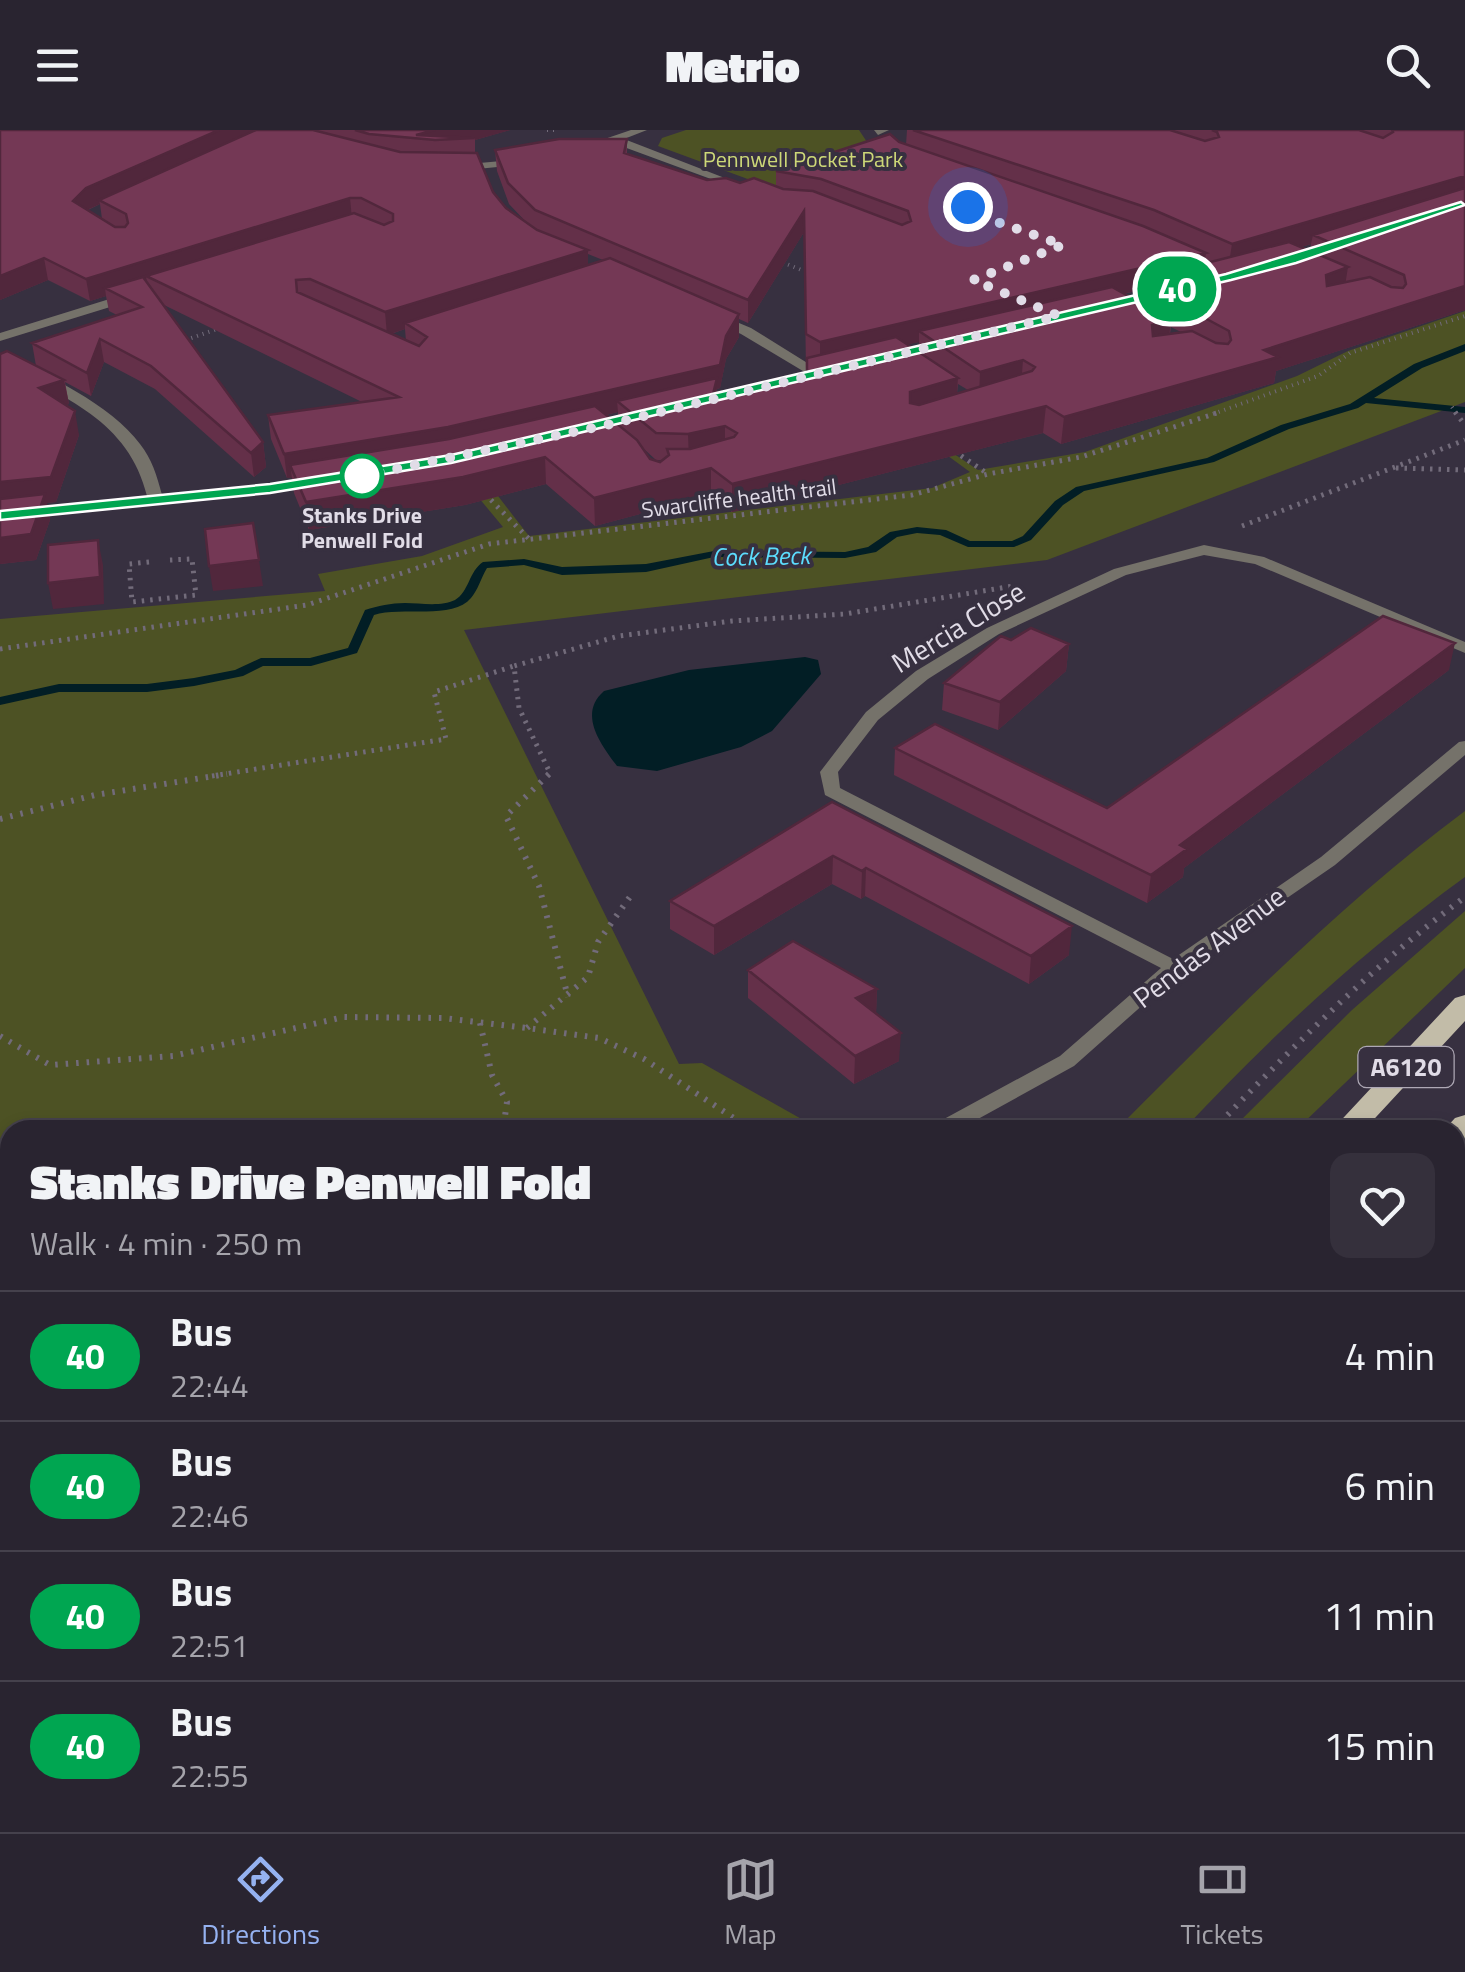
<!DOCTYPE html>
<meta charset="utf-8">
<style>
:root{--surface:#292430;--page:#35303c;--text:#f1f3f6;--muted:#a5a4ab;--line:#45414c;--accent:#95b2f1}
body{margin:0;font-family:"Titillium Web",sans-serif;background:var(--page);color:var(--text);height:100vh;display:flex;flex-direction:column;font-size:38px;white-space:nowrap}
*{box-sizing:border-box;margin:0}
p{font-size:32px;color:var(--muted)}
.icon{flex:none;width:55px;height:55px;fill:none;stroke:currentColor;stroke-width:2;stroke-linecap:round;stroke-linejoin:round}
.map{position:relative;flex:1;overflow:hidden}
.drawer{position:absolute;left:0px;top:990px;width:1465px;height:712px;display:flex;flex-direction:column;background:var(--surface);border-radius:30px 30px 0 0;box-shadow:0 5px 15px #0003,0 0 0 2px var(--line)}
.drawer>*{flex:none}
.badge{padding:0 20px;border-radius:32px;font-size:35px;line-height:65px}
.you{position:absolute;width:50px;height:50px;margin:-25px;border:8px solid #fff;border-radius:50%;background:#1a73e8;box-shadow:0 0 0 15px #1a73e833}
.map>.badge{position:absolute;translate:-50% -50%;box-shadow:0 0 0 5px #fff}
.round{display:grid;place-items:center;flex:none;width:105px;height:105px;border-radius:20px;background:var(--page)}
.summary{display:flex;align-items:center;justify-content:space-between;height:170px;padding:0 30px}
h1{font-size:48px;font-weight:800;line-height:75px}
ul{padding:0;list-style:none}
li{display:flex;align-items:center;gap:30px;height:130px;padding:0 30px;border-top:2px solid var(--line)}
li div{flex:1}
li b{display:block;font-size:38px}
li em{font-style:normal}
li .badge{min-width:110px;font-weight:700;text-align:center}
header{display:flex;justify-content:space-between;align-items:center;height:130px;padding:0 30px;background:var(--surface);font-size:45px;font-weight:800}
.dock{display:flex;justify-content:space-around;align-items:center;height:140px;border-top:2px solid var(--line);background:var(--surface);font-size:28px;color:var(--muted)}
.dock a{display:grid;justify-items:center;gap:5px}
.dock .active{color:var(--accent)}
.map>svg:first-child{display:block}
.green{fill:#4d5224}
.water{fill:#021e25}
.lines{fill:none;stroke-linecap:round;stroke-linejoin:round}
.stream{fill:#021e25;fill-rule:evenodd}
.path-far3{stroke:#726b7a;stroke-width:4;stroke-dasharray:1 5;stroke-linecap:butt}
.path-far2{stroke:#726b7a;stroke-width:5;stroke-dasharray:2.5 6;stroke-linecap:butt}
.path-far1{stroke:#726b7a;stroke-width:6;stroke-dasharray:2.5 8;stroke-linecap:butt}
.path{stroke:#726b7a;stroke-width:8;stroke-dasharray:4 10;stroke-linecap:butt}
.service{fill:#75726a;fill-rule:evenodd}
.minor{fill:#75726a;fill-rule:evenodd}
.trunk{fill:#c2bca8;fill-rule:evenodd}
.wall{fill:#643049;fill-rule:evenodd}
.shaded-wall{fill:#51273c}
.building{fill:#743855;stroke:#51273c;stroke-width:2.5}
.line{fill:#00a651;stroke:#fff;stroke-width:2.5}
.walk{stroke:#e1dce7;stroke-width:10;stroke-dasharray:0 18}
.stop-dot{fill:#fff;stroke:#00a651;stroke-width:5}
.labels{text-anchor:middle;stroke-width:8;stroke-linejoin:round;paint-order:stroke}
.far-park-label{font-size:22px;fill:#cdd878;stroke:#373040}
.far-street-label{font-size:22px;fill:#e1dce7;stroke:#373040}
.far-stop-label{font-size:22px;font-weight:bold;fill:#e1dce7;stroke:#373040}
.far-water-label{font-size:25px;font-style:italic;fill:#5cddfd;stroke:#373040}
.shield{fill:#373040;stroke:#aea8b5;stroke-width:2.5}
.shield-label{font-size:25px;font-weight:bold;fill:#e1dce7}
.street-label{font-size:28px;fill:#e1dce7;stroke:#373040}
</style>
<header><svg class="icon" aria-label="menu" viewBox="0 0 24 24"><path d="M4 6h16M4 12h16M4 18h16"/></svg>Metrio<svg class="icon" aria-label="search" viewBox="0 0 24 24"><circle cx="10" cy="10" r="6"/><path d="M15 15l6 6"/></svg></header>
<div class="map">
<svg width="1465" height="1702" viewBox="0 0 1465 1702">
<rect width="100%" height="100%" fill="#373040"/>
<path class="green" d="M686,0h173l12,18 -88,44 -125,-46 4,-8z
M1465,181v91l-418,158 -583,70 215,434 23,-1 119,67h-811v177h-10v-688l325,-28 -7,-17 104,-18 81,-29 -49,-59 20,-3 55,71 403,-48 38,-16 -52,-38 5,-1 55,37 107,-18 212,-76 51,-25z
M1465,681v66c-102,74 -196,161 -282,253h-67c112,-112 222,-224 349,-319z
M1465,781v57l-169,162h-65l121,-120z
M1465,1033v213l-10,9v-211z
M1465,1289v268l-10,5v-262z
M330,1692h114v1l-13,9h-116z
M524,1692h117v1l-10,9h-121z
M912,1692h207v1l-10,9h-206z
M1190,1693v-1l142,1 -7,9h-145z"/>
<path class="water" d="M805,527l13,3 3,14 -49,57 -31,16 -84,24 -40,-5c-17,-23 -39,-52 -13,-75l85,-21z"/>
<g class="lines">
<path class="stream" d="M1465,214v7l-43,17 -48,30 91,9v6l-99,-10 -8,5 -69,21 -75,33 -130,29 -21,14 -32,35 -17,7h-46l-28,-12 -23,-2 -20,4 -21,15 -31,6 -131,-1 -68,15 -84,3 -38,-10 -37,3c-6,10 -9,22 -16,30 -18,22 -70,8 -97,17l-17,38 -46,13h-48l-20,10 -49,10 -47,6h-88l-59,13v-8l59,-13h88l47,-6 41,-8 26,-12h49l38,-10 17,-38c13,-4 26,-7 40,-7 15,0 36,4 50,-3 14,-8 14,-29 28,-38l41,-3 38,8 84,-3 68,-13 131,1 23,-5 22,-15 27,-5 29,3 24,11h42l11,-5 32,-35 21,-14 131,-29 74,-33 69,-21 64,-40z
M1465,1119v15l-10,4v-15z"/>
<path class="path-far3" d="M547,0h7
M777,130l34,14
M180,212l40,-14
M1452,277l5,7
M1213,284l105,-38 32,-23 115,-37"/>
<path class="path-far2" d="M1455,282l10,13
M954,321l34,23
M1396,338l69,2
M485,364l44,45
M1242,396l223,-86
M149,432l-20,2 3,38 64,-7 -4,-36 -22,1
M0,519l307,-44 182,-61 423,-49 76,-21 93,-17 139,-45
M212,646l234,-37 -12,-47 80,-26
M547,646l3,-3 -31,-65 -5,-42 105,-30 113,-15 113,-7 168,-28"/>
<path class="path-far1" d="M549,644l-43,42 33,70 29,111
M0,689l95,-24 132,-21
M480,893l12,52 15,27 -4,28
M527,898l61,-51 10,-35 36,-51
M0,906l50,29 123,-9 171,-39 99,1 84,10 72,10 45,21 108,71
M1213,1000c80,-83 159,-164 252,-233
M0,1105h10"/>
<path class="path" d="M1455,1279l10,-9
M492,1702l14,-10
M1139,1702l9,-10"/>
<path class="service" d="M874,0h15l-11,5z"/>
<path class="minor" d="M631,0h16l-23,9 124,48 -10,2 -125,-46 -23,6 -6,-3z
M523,29l4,1v4l-70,7 -6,-3 6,-3z
M132,162l4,1v6l-136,42v-8z
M715,183l36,15 74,46 -12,3 -72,-43 -31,-14 -1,-3z
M0,226c44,15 112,50 140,88 12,15 17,32 22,51l155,-16 7,4 -7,4 -317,34v-10l147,-15c-18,-75 -83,-100 -147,-131z
M1204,415l60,12 201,85v11l-210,-89 -51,-9 -78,20 -127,59 -71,45 -50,41 -40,52 2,16 333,171 148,-102 138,-115 6,-1v14l-130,110 -154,106 -107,95 -116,64h-28l3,-5 127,-69 101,-88 -336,-173 -5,-23 46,-60 50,-41 71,-43 127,-59z
M0,1262h10v18h-10z
M207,1692h37l-5,10h-37z"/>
<path class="trunk" d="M1465,865v26l-101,109h-32l123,-132z
M1465,985v29l-10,3v-17h-11l11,-12z
M672,1692h45l-5,10h-44z
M839,1692h44l-5,10h-43z"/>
</g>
<path class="wall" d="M0,0h510l-35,10v13l18,39 13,16 21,15 -18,-19 -12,-33 -2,-21 132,-11v15l80,26 69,6v-15l123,-29 7,3 1,-15h558v180l-189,61 -2,12 -213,61 -18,-11 -311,79 -21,-17 -116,31 -49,-42 -81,21 -156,25 -15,-37 -2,-15h-5l-16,-39 -3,-24 94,-13 -198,-97 99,137 3,25 -12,10 -99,-88 -51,-27 -13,34 -26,-14 4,22 -4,1 14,30 -23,67 -9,1 3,17 -14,40 -36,4v-210l36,12 -4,-23 85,-28 -8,-4 -3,-15 -16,5 -42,-21 -48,20zM100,74l2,15 -14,-9zM804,102l2,140 -89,22v-5l3,-1 6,-29 13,-22v-18l9,4zM1311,114l-1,7 -9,-4zM588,124l15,6 -15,5zM1135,161l-1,8 -10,-5zM1171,197l10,5 -11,2zM405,199l1,12 -15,-7zM919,212l-1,10 -11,-8zM958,254l10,6 -11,4zM618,282v13l-12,-10zM644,319l12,11h6l-2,2 -10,-3z
M1011,510l58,4 -3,27 -68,59 -56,-20 2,-27z
M1449,540l-265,198 -1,9 -36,26 -253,-128 1,-27 212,60z
M832,672l237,153 -40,29 -164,-88 -4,3 -29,-15 -118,71 -44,-26v-28z
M748,840l129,19 -1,24 23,48 -45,23 -106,-86z"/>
<path class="shaded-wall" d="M219,0h48l-168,70 1,4 -11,5 -13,13 -3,-21 13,-13z
M435,0h75l-35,10 -1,-2 -58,-3z
M1465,46v17l-152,42 -2,9 -83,25 4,-25z
M350,68l2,21 -206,57 1,7 -42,5 1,8 -16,5 -4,-22z
M804,81v21l-56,91v-23z
M588,120v22l-183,51v6l-18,6 -2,-23z
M1206,123l-3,22 -67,6 -1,10 -204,48 -12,-8v11l-99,23v-23z
M44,128l4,22 -48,20v-24z
M1348,137l-4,25 -22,8 4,-25z
M1465,156v24l-189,61 -2,12 -213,61 3,-27 200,-67z
M739,184v23l-13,22 -6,29 -3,1v16l-100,-4 1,11 -168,39 -160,14 2,13h-5l-3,-24 442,-118z
M1171,190l-3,26 -19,5 3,-26z
M100,209l4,23 -13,34 -4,-23z
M1023,230l-2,26 -42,12 1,-26z
M958,248l-2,27 -47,14 1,-27z
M64,250l5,24 -25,8 -5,-24z
M1046,276l-3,27 -311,79v-28z
M75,281l4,24 -23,67 -9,1 3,17 -14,40 -36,4v-82z
M725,296v27l-36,8 -1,-27z
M263,312l3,25 -12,10 -3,-24z
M545,327l1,27 -81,21 -156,25 -3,-28z
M711,338v27l-116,31 -1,-28z
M98,410l5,25 1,39 -51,5 -5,-26z
M259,430l4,26 -50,5 -4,-25z
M1455,513l-6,27 -265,198 -1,9 -36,26 4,-28 29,-30z
M1069,514l-3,27 -68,59 2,-28z
M833,726l-1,28 -118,71v-29z
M866,738l-1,28 -4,3 1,-28z
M1072,796l-3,29 -40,29 2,-28z
M877,859l-1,28 -20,-19z
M901,903l-2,28 -45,23 1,-28z"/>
<path class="building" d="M0,0h219l-133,58 -13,13 42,26h10l3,-4 -2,-9 -27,-14 157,-70h57l87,22 77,1 16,39 13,16 31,22 51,20 -203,62 -75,-33 -14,1 1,12 122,54 8,-9 -22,-14 205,-65 129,56 -13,22 -6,29 -272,62 -164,27 -16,-39 131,-18 -253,-121 208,-63 30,12 9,-4v-7l-32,-16h-11l-264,81 -42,-21 -44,18z
M355,0h80l-19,5 58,3 -39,2 -66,-6z
M913,0h257l35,11 14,-4 -2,-5 -5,-2h147l24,8 10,-6 -1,-2h73v46l-233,68 -78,-34z
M890,4l9,8 244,84 63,27 -386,89 -14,-8 -2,-123 -56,89 -213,-90 -27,-27 -13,-33 64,-11h68l-3,14 83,27 19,-2 14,5 14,-5 29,11 30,2 89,34 9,-4 -3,-10 -87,-32 -45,-8z
M1465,58v98l-201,64 14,7 -214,60 -18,-11 -314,78 -21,-16 -117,30 -49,-41 -82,20 -157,25 -16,-37 159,-26 146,-33 42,34 13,19 10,3 9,-7 -2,-6h23l44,-12 3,-4 -12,-7 -37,8 -32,-1 -39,-32 100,-23 -4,16 94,-22v-14l89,-21 62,41 -48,14v11l9,2 113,-34 3,-4 -12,-7 -43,12 -61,-41 193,-44 59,33 -19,5 1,11 39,-5 24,12 12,1 3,-4 -2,-9 -93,-50 153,-39 59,25 -22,8 1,11 43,-9 21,10 12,1 3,-4 -2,-9 -91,-40z
M143,147l120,165 -12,11 -100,-87 -51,-27 -13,34 -55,-30 110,-36 -37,-19z
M7,221l57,29 -25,8 36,23 -24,66 -51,5v-128z
M45,364l-14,40 -31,4v-39z
M253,393l6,37 -50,6 -4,-37z
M98,410l2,37 -52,6v-38z
M1383,486l72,27 -275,202 7,4 -36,26 -256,-127 40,-24 172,84z
M1031,498l38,16 -69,58 -56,-19 57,-47 10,4z
M832,672l240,124 -41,30 -165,-88 -4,3 -29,-15 -119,70 -44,-25z
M793,811l84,48 -21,9 45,35 -46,23 -107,-86z"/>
<path class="line" d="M1461,72l4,3 -169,58 -65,17 -780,183 -181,30 -270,27v-9l270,-27 181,-29 775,-181z"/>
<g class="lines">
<path class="walk" d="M362,346l240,-50 457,-110 -86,-36 90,-35 -103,-36 8,-2"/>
</g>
<circle class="stop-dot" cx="362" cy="346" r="20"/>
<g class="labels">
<g class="far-park-label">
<text x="803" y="37">Pennwell Pocket Park</text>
</g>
<g class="far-street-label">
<text transform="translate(739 368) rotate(-7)" y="8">Swarcliffe health trail</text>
</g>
<g class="far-stop-label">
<text x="362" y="393">Stanks Drive<tspan x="362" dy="25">Penwell Fold</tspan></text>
</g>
<g class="far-water-label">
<text transform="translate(761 426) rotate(-1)" y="9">Cock Beck</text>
</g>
<rect class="shield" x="1358.5" y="917" width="95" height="40" rx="8"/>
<g class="shield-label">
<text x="1406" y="946">A6120</text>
</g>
<g class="street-label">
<text transform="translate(958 497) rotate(-31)" y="10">Mercia Close</text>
<text transform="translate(1209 817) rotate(-37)" y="10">Pendas Avenue</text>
</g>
</g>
</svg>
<div class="you" style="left:968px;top:77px"></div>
<b class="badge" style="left:1177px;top:159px;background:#00a651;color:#fff">40</b>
<section class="drawer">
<div class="summary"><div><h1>Stanks Drive Penwell Fold</h1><p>Walk · 4 min · 250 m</p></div><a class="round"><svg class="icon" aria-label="heart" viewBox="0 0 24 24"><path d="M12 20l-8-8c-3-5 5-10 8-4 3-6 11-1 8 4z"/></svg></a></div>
<ul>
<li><span class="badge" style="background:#00a651;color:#fff">40</span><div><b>Bus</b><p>22:44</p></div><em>4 min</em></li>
<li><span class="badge" style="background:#00a651;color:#fff">40</span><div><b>Bus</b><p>22:46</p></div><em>6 min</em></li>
<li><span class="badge" style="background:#00a651;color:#fff">40</span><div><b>Bus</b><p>22:51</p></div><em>11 min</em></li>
<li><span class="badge" style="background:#00a651;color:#fff">40</span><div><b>Bus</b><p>22:55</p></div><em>15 min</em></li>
</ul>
</section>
</div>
<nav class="dock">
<a class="active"><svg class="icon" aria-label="directions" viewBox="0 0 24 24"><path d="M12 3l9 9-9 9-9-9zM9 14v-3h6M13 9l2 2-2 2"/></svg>Directions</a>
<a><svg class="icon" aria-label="map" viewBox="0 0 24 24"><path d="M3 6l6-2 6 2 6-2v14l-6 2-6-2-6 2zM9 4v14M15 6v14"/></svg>Map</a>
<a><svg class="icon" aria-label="tickets" viewBox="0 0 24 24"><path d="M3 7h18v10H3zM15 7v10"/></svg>Tickets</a>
</nav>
